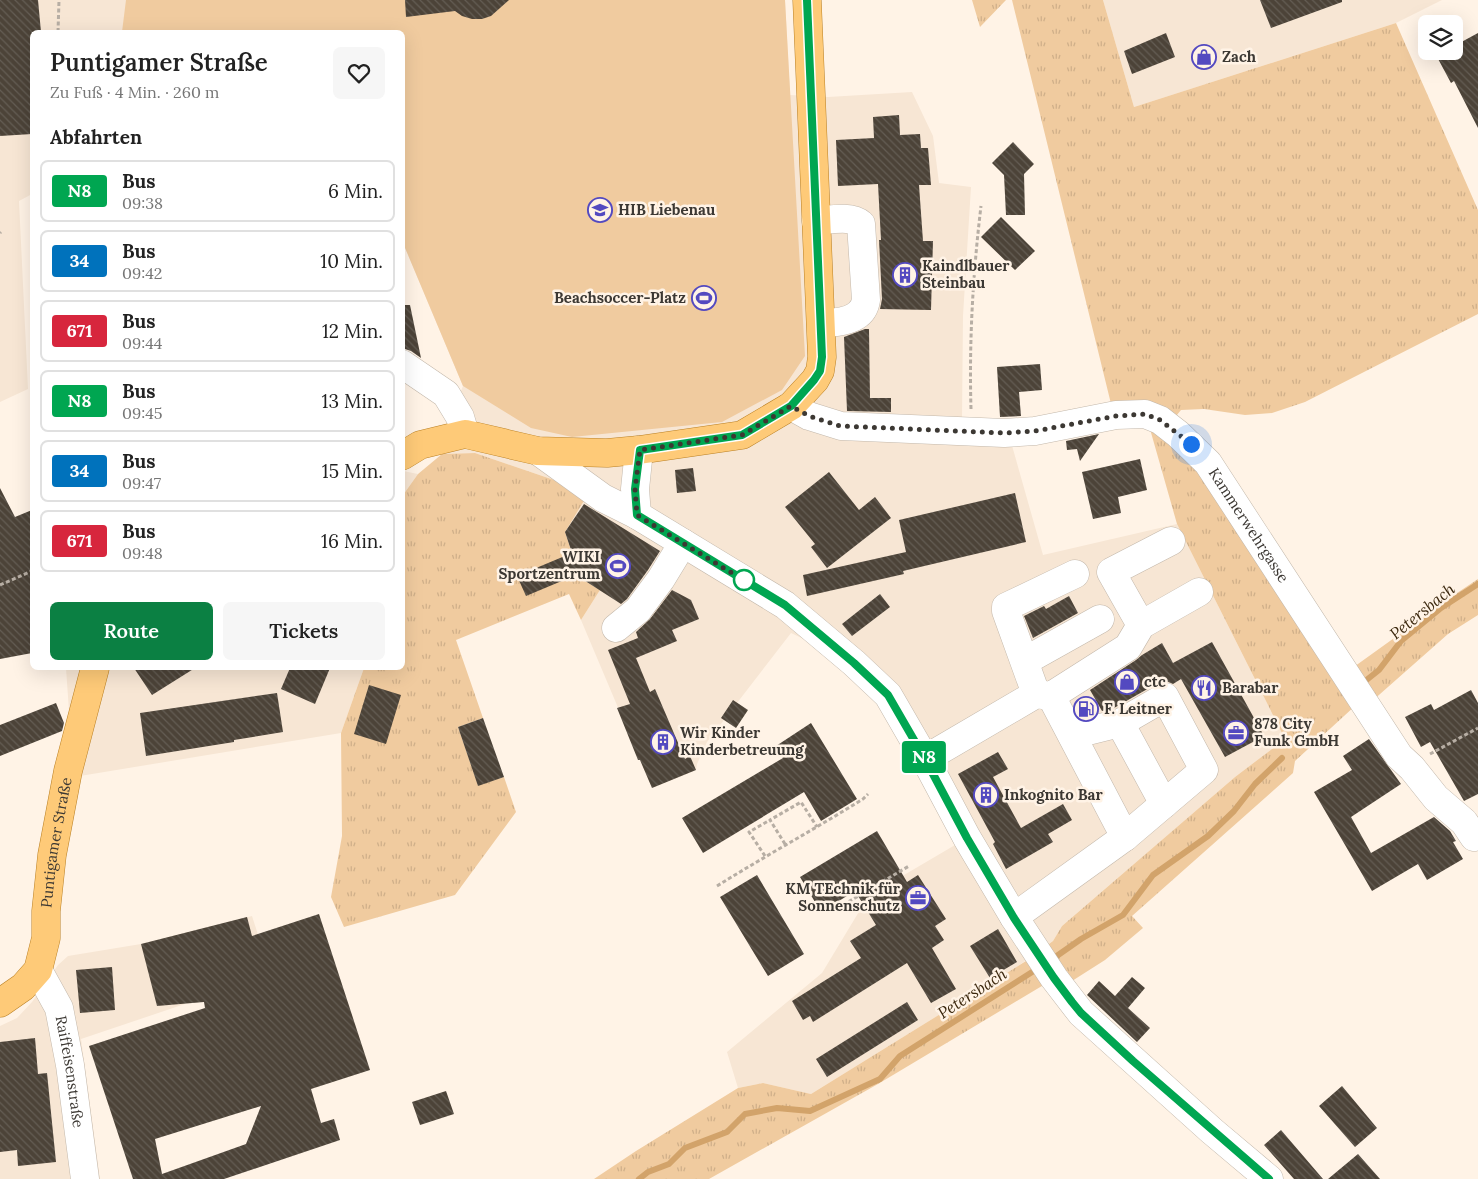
<!DOCTYPE html>
<html lang="de">
<meta charset="utf-8">
<style>
:root{--surface:#fff;--page:#f6f6f6;--text:#222;--muted:#767676;--line:#e0e0e0;--accent:#0b8043}
body{margin:0;font-family:Lora,serif;background:var(--page);color:var(--text);height:100vh;display:flex;flex-direction:column;font-size:19px;white-space:nowrap}
*{box-sizing:border-box;margin:0}
p{font-size:16px;color:var(--muted)}
.icon{flex:none;width:28px;height:28px;fill:none;stroke:currentColor;stroke-width:2;stroke-linecap:round;stroke-linejoin:round}
.map{position:relative;flex:1;overflow:hidden}
.sheet{position:absolute;left:30px;top:30px;width:375px;height:640px;display:flex;flex-direction:column;background:var(--surface);border-radius:8px;box-shadow:0 5px 20px #0002}
.sheet>*{flex:none}
.badge{padding:0 10px;border-radius:4px;font-size:18px;line-height:32px}
.controls{position:absolute;left:1418px;top:15px;display:grid;gap:10px}
.controls a{display:grid;place-items:center;width:45px;height:45px;border-radius:8px;background:var(--surface);box-shadow:0 5px 20px #0002;font-size:25px}
.you{position:absolute;width:25px;height:25px;margin:-12px;border:4px solid #fff;border-radius:50%;background:#1a73e8;box-shadow:0 0 0 8px #1a73e833}
.map>.badge{position:absolute;translate:-50% -50%;box-shadow:0 0 0 2px #fff}
h2{padding:0 20px;font-size:19px;line-height:45px}
.round{display:grid;place-items:center;flex:none;width:52px;height:52px;border-radius:8px;background:var(--page)}
.overview{display:flex;align-items:center;justify-content:space-between;height:85px;padding:0 20px}
h1{font-size:24px;font-weight:600;line-height:38px}
.cta{display:flex;gap:10px;margin-top:auto;padding:10px 20px}
.cta a{flex:1;height:58px;border-radius:8px;background:var(--accent);color:#fff;font-size:20px;font-weight:600;line-height:58px;text-align:center}
.cta a+a{background:var(--page);color:var(--text)}
ul{padding:0;list-style:none}
li{display:flex;align-items:center;gap:15px;height:62px;margin:0 10px 8px;padding:0 10px;border:2px solid var(--line);border-radius:8px}
li div{flex:1}
li b{display:block;font-size:19px}
li em{font-style:normal}
li .badge{min-width:55px;font-weight:700;text-align:center}
.map>svg:first-child{display:block}
.built{fill:#f7e6d4}
.grass{fill:url(#grass-tufts)}
.park{fill:#f0cb9f}
.lines{fill:none;stroke-linecap:round;stroke-linejoin:round}
.stream{stroke:#d2a36a;stroke-width:6}
.building{fill:url(#building-back-hatch);fill-rule:evenodd}
.minor-casing{stroke:#c3b8ab;stroke-width:29}
.major-casing{stroke:#ba8025;stroke-width:29}
.path{stroke:#b7aea4;stroke-width:3;stroke-dasharray:4 2.5;stroke-linecap:butt}
.minor{stroke:#fff;stroke-width:28}
.major{stroke:#feca78;stroke-width:28}
.line-casing{stroke:#fff;stroke-width:11}
.line{stroke:#00a651;stroke-width:8}
.walk{stroke:#3c3833;stroke-width:5;stroke-dasharray:0 9}
.stop-dot{fill:#fff;stroke:#00a651;stroke-width:2.5}
.labels{text-anchor:middle;stroke-width:5;stroke-linejoin:round;paint-order:stroke}
.poi-label{font-size:15px;font-weight:bold;fill:#3c3833;stroke:#fff3e6;text-anchor:start}
.street-label{font-size:15px;fill:#3c3833;stroke:#fff3e6}
.water-label{font-size:16px;font-style:italic;fill:#3b270d;stroke:#fff3e6}
</style>
<div class="map">
<svg width="1478" height="1179" viewBox="0 0 1478 1179">
<defs>
<pattern id="grass-tufts" width="24" height="20" patternUnits="userSpaceOnUse" patternTransform="scale(1.25)"><rect width="24" height="20" fill="#f0cb9f"/><path d="M3 7l-1-3M5 7V3M7 7l1-3M15 17l-1-3M17 17v-4M19 17l1-3" fill="none" stroke="#cfaf89"/></pattern>
<pattern id="building-back-hatch" width="6" height="6" patternUnits="userSpaceOnUse" patternTransform="scale(1.25)"><rect width="6" height="6" fill="#4c4338"/><path d="M-1 5l2 2M0 0l6 6M5-1l2 2" fill="none" stroke="#645d54"/></pattern>
</defs>
<rect width="100%" height="100%" fill="#fff3e6"/>
<path class="built" d="M0,0h785l5,95 38,2 84,-5 21,44 6,47 32,4 -8,129 -1,102 49,24 32,113 134,-31 108,215 -50,38 -173,149 -9,15 -35,25 -207,128 -48,-11 -25,5 -11,-36 95,-79 38,-63 27,-25 80,-47 -68,-125 -91,-72 -17,-8 -54,70 11,7 -12,18 -12,-8 -17,22 -10,22 -1,6 -44,18 -71,-168 19,-30 -20,-12 -15,-46 -8,-51 -82,-28 -33,1 12,-46 9,-22 -60,-143 -1,-211h-370v162l-13,7 9,188 -28,13z
M1103,0h339l-46,23 -262,84z
M403,471l15,3 -15,21z
M66,668h298l-23,65 -261,43 -12,-43 1,-22z
M252,916l19,59 -190,64 19,140h-100v-153l17,-8 15,-16 26,-37 10,-9 73,-12z"/>
<path class="grass" d="M972,0h34l-26,27z
M1012,0h91l31,107 262,-84 82,187v104l-173,88 -33,11 -27,2 -41,-6 -23,1 -9,11 -59,-9z
M1148,422l27,16 181,267 -61,56 -2,12 -161,143 11,12 -38,32 -33,21 -5,-10 -189,113 -169,95h-115l42,-28 102,-63 25,-5 48,11 215,-133 27,-20 9,-15 173,-149 50,-38 -108,-215z
M475,453l82,28 28,18 -20,33 15,46 20,12 -19,30 -12,-26 -113,46 27,78 -25,9 20,58 26,-8 12,35 -61,83 -111,32 -13,-30 11,-61 -1,-103 23,-65h38l1,-173 15,-21 24,-20z
M1478,579v36l-30,19 -77,68 -20,-33 103,-74z"/>
<path class="park" d="M126,0h659l20,356 -23,34 -60,32 -150,15 -41,-9 -68,-42 -60,-143 -1,-211h-280z"/>
<g class="lines">
<path class="stream" d="M1364,682l15,-12 22,-29 40,-33 37,-24
M1051,960l30,-21 42,-24 30,-40 55,-39 26,-25 21,-27 27,-26
M639,1179l9,-7 21,-8 16,-16 42,-16 18,-18 32,-6 33,3 70,-32 20,-23 140,-89"/>
</g>
<path class="building" d="M0,0h38l3,32h-9v102l-32,2z
M405,0h104l-18,16 -9,3h-10l-10,-3 -7,-5 -49,6z
M1260,0h82v2l-71,26z
M1166,33l9,24 -43,17 -8,-23z
M1478,33v95l-24,-47 -3,2 -15,-28 8,-4h10v-5z
M899,115l1,20 20,-1 1,14h7l3,37h-12l4,56h10l-2,69 -51,-1 2,-10 -3,-59h2l-3,-56 -40,2 -2,-46 38,-2 -1,-21z
M1013,142l21,22 -10,10 1,41h-19l-2,-40 -12,-12z
M1001,217l34,34 -20,19 -34,-33z
M402,305h8l11,53 -10,-7 -9,-3z
M865,329h4l1,69h21v14l-44,-1 -3,-74z
M1040,364l2,26 -23,2 2,24 -21,1 -3,-50z
M1099,434l-19,27 -3,-12 -10,1 -1,-9z
M1140,459l7,31 -29,7 3,16 -28,6 -11,-47z
M693,468l3,23 -19,2 -2,-23z
M829,472l30,38 16,-13 16,21 -64,50 -16,-21 4,-3 -30,-37z
M0,488l15,29 17,-7v143l-32,6z
M1015,493l11,49 -123,29 1,3 -97,22 -4,-21 103,-23 -7,-32z
M584,504l76,47 -12,19 -21,29 -6,5 -45,-29 -50,21 -9,-20 55,-23 -7,-21z
M672,590l19,10 8,19 -27,11 5,11 -41,17 14,34 5,-3 30,70 5,-3 6,14 -44,18 -12,-28h-2l-21,-52 13,-4 -22,-54 30,-12 -2,-6 14,-13z
M880,594l10,13 -38,29 -10,-12z
M1069,596l9,17 -45,25 -9,-22 20,-10 2,3z
M1212,642l52,94 -39,21 -44,-78 -8,5 -7,-3 -8,2 -44,25 -12,3 -12,-21 46,-30 6,-5 20,-12 11,20z
M134,668h61l-43,27z
M290,668h40l-15,36 -34,-15z
M369,685l32,10 -15,49 -32,-10z
M1471,690l7,13v91l-14,7 -34,-59 -9,5 -16,-30 26,-13 3,6z
M277,693l6,39 -49,8v2l-88,14 -6,-43z
M733,700l15,10 -12,18 -15,-10z
M56,703l8,20 -2,8 -62,25v-31z
M483,718l21,59 -26,9 -20,-59z
M811,723l46,76 -36,22 -17,-29 -101,61 -21,-35 101,-60 -7,-12z
M1369,739l32,45 -50,33 20,36 63,-36 16,14 6,10 -3,1 10,17 -36,21 -9,-16 -46,27 -58,-99 38,-22 -9,-14z
M998,752l10,17 -15,8 28,51 42,-24 9,16 -24,14 5,8 -47,27 -13,-25 2,-2 -37,-68z
M877,831l30,51 11,-7 28,44 -11,7 9,14 -12,8 24,41 -25,14 -24,-40 -94,59 -3,-6 -7,4 -11,-19 69,-43 -11,-17 26,-16 -21,-34 -34,21 -21,-35z
M757,875l47,79 -36,22 -48,-79z
M319,914l51,156 -59,19 10,34 13,-4 6,21 -116,39h-91l-44,-133 116,-38 -1,-6 -47,4 -16,-62 106,-27 5,19zM261,1106l-15,38 -84,30 -7,-35z
M998,929l19,33 -27,16 -20,-32z
M112,967l3,43 -35,3 -4,-43z
M1132,977l13,11 -17,20 22,20 -13,14 -50,-47 12,-14 16,15z
M907,1002l11,18 -91,57 -11,-18z
M35,1038l3,36 9,-1 9,89 -38,4 -1,-16 -17,2v-110z
M1342,1086l35,42 -22,19 -36,-41z
M446,1091l8,23 -34,11 -8,-23z
M1281,1130l42,49h-29l-30,-34z
M1358,1154l22,25h-52z"/>
<g class="lines">
<defs>
<g id="minor">
<path d="M816,221c13,-1 35,-6 45,3l5,76c-3,21 -28,23 -45,23"/>
<path d="M402,364l44,30 14,23 5,17"/>
<path id="s1" d="M791,406l18,10 32,10 163,7 31,-2 81,-16 29,-1 15,6 18,14 30,29 191,293 13,12 24,30 28,24 10,15"/>
<path d="M538,451l65,47 34,17 148,90 69,58 34,32 37,64 42,79 47,79 40,61 27,35 131,118 57,48"/>
<path d="M637,515l-2,-26 4,-39"/>
<path d="M1141,625l-30,-53 60,-31"/>
<path d="M616,628l22,-18 23,-31 22,-36"/>
<path d="M1025,661l75,-42"/>
<path d="M1036,694l-30,-83v-4l69,-33"/>
<path d="M1051,696l74,141"/>
<path d="M1120,723l44,81"/>
<path d="M925,759l111,-65 15,2 77,-49 13,-22 58,-33"/>
<path d="M1014,917l111,-80 79,-67 -39,-73 -45,26 -48,12"/>
<path id="s2" d="M38,970l21,38 11,57 15,114"/>
</g>
<g id="major">
<path d="M402,456l18,-11 45,-11 73,17 69,2 32,-3 103,-15 49,-29 24,-26 5,-9 2,-14 -15,-357"/>
<path id="s3" d="M0,1003l23,-16 15,-17 8,-32v-27l6,-56 16,-84 27,-103"/>
</g>
</defs>
<use href="#minor" class="minor-casing"/>
<use href="#major" class="major-casing"/>
<path class="path" d="M58,32l1,-32
M0,233l1,-1
M971,409c-2,-68 2,-136 10,-203
M0,585l32,-14
M1430,754l48,-26
M785,844l-15,-24 31,-18 16,25
M765,856l-16,-24 21,-12
M717,886c48,-30 98,-57 146,-87l5,-5
M843,905l66,-39"/>
<use href="#minor" class="minor"/>
<use href="#major" class="major"/>
</g>
<g class="lines">
<defs>
<path id="line" d="M807,0l15,357 -2,14 -6,9 -23,26 -49,29 -102,15 -5,39 2,26 148,90 69,58 34,32 37,64 42,79 47,80 40,60 18,24 9,11 52,48 136,118"/>
</defs>
<use href="#line" class="line-casing"/>
<use href="#line" class="line"/>
<path class="walk" d="M744,580l1,1 -108,-66 -2,-26 5,-39 102,-15 49,-29 18,10 31,10 164,7 31,-2 81,-15 29,-2 15,6 31,24"/>
</g>
<defs>
<symbol id="shop-ring" viewBox="-11 -11 22 22"><circle r="9.5" fill="#fff3e6" stroke="#5349c0" stroke-width="1.5"/><path d="M-5-2.5h2.3a2.7 3.5 0 0 1 5.4 0H5L5.5 6h-11ZM-1.5-2.5h3a1.5 2.3 0 0 0-3 0Z" fill="#5349c0"/></symbol>
<symbol id="school-ring" viewBox="-11 -11 22 22"><circle r="9.5" fill="#fff3e6" stroke="#5349c0" stroke-width="1.5"/><path d="M0-5L7-2L0 1L-7-2ZM-4 1L0 2.5L4 1V4Q0 6-4 4Z" fill="#5349c0"/></symbol>
<symbol id="building-ring" viewBox="-11 -11 22 22"><circle r="9.5" fill="#fff3e6" stroke="#5349c0" stroke-width="1.5"/><path d="M-4-6H4V6H1V3H-1V6H-4ZM-2.5-4.3h1.7v1.8h-1.7ZM.8-4.3h1.7v1.8H.8ZM-2.5-1h1.7V.8h-1.7ZM.8-1h1.7V.8H.8Z" fill="#5349c0"/></symbol>
<symbol id="stadium-ring" viewBox="-11 -11 22 22"><circle r="9.5" fill="#fff3e6" stroke="#5349c0" stroke-width="1.5"/><path d="M0-5a6.5 5 0 1 0 0 10a6.5 5 0 1 0 0-10ZM-3.5-1.8h7v3.6h-7Z" fill="#5349c0"/></symbol>
<symbol id="restaurant-ring" viewBox="-11 -11 22 22"><circle r="9.5" fill="#fff3e6" stroke="#5349c0" stroke-width="1.5"/><path d="M-5-6h1v4h1v-4h1v4h1v-4h1v5L-1.5 .5V6h-2V.5L-5-1ZM5-6V6H3V1.5H1.5Q1.5-4 5-6Z" fill="#5349c0"/></symbol>
<symbol id="fuel-ring" viewBox="-11 -11 22 22"><circle r="9.5" fill="#fff3e6" stroke="#5349c0" stroke-width="1.5"/><path d="M-5.5-6h7V0h2V4h1.3V-2.5L3-4.5l.8-.8L6-3V5H2.5V1h-1V6h-7ZM-4.2-4.7v3.2H.2V-4.7Z" fill="#5349c0"/></symbol>
<symbol id="office-ring" viewBox="-11 -11 22 22"><circle r="9.5" fill="#fff3e6" stroke="#5349c0" stroke-width="1.5"/><path d="M-6-3h4V-5.5h4V-3h4V5H-6ZM-1-4.5V-3h2v-1.5ZM-6 0V1H6V0Z" fill="#5349c0"/></symbol>
</defs>
<g fill-rule="evenodd">
<use href="#shop-ring" x="1190" y="43" width="28" height="28"/>
<use href="#school-ring" x="586" y="196" width="28" height="28"/>
<use href="#building-ring" x="891" y="261" width="28" height="28"/>
<use href="#stadium-ring" x="690" y="284" width="28" height="28"/>
<use href="#stadium-ring" x="604" y="552" width="28" height="28"/>
<use href="#shop-ring" x="1113" y="668" width="28" height="28"/>
<use href="#restaurant-ring" x="1190" y="674" width="28" height="28"/>
<use href="#fuel-ring" x="1072" y="695" width="28" height="28"/>
<use href="#office-ring" x="1222" y="719" width="28" height="28"/>
<use href="#building-ring" x="649" y="728" width="28" height="28"/>
<use href="#building-ring" x="972" y="781" width="28" height="28"/>
<use href="#office-ring" x="904" y="884" width="28" height="28"/>
</g>
<circle class="stop-dot" cx="744" cy="580" r="10"/>
<g class="labels">
<g class="poi-label">
<text x="1222" y="62">Zach</text>
<text x="618" y="215">HIB Liebenau</text>
<text x="922" y="271">Kaindlbauer<tspan x="922" dy="17">Steinbau</tspan></text>
<text x="686" y="303" text-anchor="end">Beachsoccer-Platz</text>
<text x="600" y="562" text-anchor="end">WIKI<tspan x="600" dy="17">Sportzentrum</tspan></text>
<text x="1144" y="687">ctc</text>
<text x="1222" y="693">Barabar</text>
<text x="1104" y="714">F. Leitner</text>
<text x="1254" y="729">878 City<tspan x="1254" dy="17">Funk GmbH</tspan></text>
<text x="680" y="738">Wir Kinder<tspan x="680" dy="17">Kinderbetreuung</tspan></text>
<text x="1004" y="800">Inkognito Bar</text>
<text x="900" y="894" text-anchor="end">KM TEchnik für<tspan x="900" dy="17">Sonnenschutz</tspan></text>
</g>
<g class="street-label">
<text dy="5" stroke="none"><textPath href="#s1" startOffset="515">Kammerwehrgasse</textPath></text>
<text dy="5" stroke="none"><textPath href="#s3" startOffset="180">Puntigamer Straße</textPath></text>
<text dy="5" stroke="none"><textPath href="#s2" startOffset="108">Raiffeisenstraße</textPath></text>
</g>
<g class="water-label">
<text transform="translate(1422 611) rotate(-39)" y="6">Petersbach</text>
<text transform="translate(972 993) rotate(-33)" y="6">Petersbach</text>
</g>
</g>
</svg>
<div class="controls">
<a><svg class="icon" aria-label="layers" viewBox="0 0 24 24"><path d="M12 4l9 5-9 5-9-5zM3 14l9 5 9-5"/></svg></a>
</div>
<div class="you" style="left:1191px;top:444px"></div>
<b class="badge" style="left:924px;top:757px;background:#00a651;color:#fff">N8</b>
<section class="sheet">
<div class="overview"><div><h1>Puntigamer Straße</h1><p>Zu Fuß · 4 Min. · 260 m</p></div><a class="round"><svg class="icon" aria-label="heart" viewBox="0 0 24 24"><path d="M12 20l-8-8c-3-5 5-10 8-4 3-6 11-1 8 4z"/></svg></a></div>
<h2>Abfahrten</h2>
<ul>
<li><span class="badge" style="background:#00a651;color:#fff">N8</span><div><b>Bus</b><p>09:38</p></div><em>6 Min.</em></li>
<li><span class="badge" style="background:#0072bc;color:#fff">34</span><div><b>Bus</b><p>09:42</p></div><em>10 Min.</em></li>
<li><span class="badge" style="background:#d7263d;color:#fff">671</span><div><b>Bus</b><p>09:44</p></div><em>12 Min.</em></li>
<li><span class="badge" style="background:#00a651;color:#fff">N8</span><div><b>Bus</b><p>09:45</p></div><em>13 Min.</em></li>
<li><span class="badge" style="background:#0072bc;color:#fff">34</span><div><b>Bus</b><p>09:47</p></div><em>15 Min.</em></li>
<li><span class="badge" style="background:#d7263d;color:#fff">671</span><div><b>Bus</b><p>09:48</p></div><em>16 Min.</em></li>
</ul>
<div class="cta"><a>Route</a><a>Tickets</a></div>
</section>
</div>
